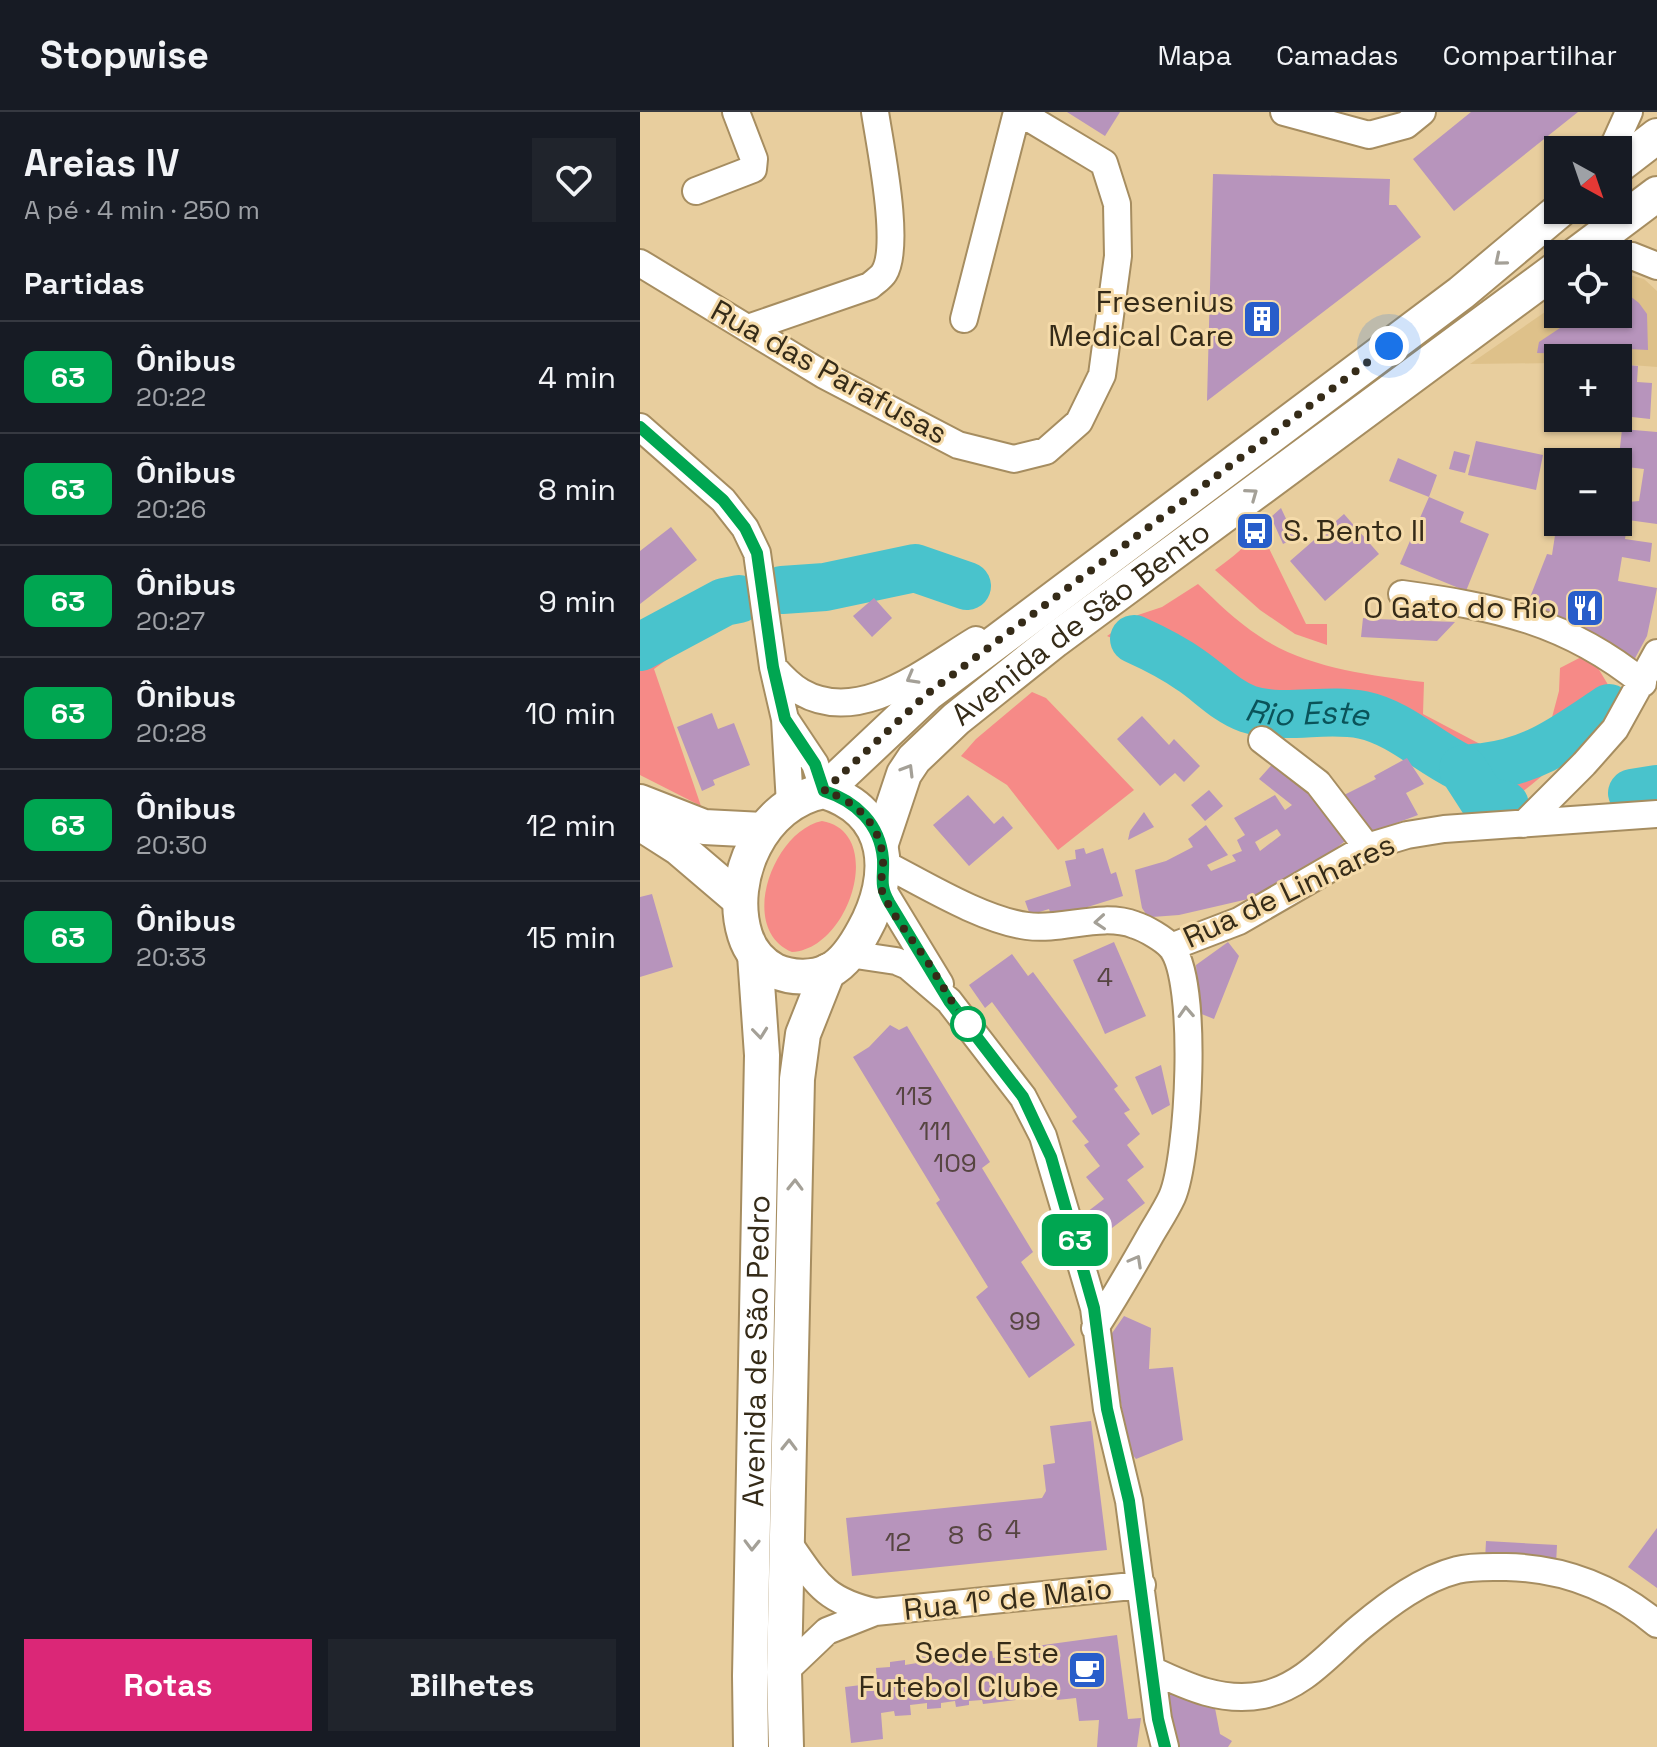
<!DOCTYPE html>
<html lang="pt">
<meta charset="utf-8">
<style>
:root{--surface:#171b24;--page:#20242c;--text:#f1f3f6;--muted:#9ea1a6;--line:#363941;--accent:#db2777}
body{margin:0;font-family:"Space Grotesk",sans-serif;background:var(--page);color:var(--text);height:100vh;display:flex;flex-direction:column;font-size:30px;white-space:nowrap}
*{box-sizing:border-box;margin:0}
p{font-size:26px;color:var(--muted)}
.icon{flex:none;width:44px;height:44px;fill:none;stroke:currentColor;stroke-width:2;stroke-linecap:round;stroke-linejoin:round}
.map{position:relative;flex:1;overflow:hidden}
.side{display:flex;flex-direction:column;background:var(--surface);width:640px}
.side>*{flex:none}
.badge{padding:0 16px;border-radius:12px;font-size:28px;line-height:52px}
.needle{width:52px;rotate:140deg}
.fabs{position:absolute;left:904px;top:24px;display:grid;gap:16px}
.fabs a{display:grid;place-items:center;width:88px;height:88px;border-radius:0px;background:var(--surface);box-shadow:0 2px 6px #0004;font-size:40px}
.you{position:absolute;width:40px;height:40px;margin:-20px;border:6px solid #fff;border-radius:50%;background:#1a73e8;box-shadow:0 0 0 12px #1a73e833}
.map>.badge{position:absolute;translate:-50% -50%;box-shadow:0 0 0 4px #fff}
h2{padding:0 24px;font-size:30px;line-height:72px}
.round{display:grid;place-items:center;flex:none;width:84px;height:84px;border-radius:0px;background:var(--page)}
.overview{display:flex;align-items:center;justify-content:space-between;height:136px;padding:0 24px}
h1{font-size:38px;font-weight:700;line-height:60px}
.primary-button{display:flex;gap:16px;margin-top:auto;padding:16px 24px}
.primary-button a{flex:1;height:92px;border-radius:0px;background:var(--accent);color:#fff;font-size:32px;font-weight:700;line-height:92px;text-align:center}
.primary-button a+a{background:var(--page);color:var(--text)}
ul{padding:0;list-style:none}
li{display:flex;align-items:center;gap:24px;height:112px;padding:0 24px;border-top:2px solid var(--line)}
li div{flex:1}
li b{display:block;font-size:30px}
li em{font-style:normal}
li .badge{min-width:88px;font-weight:700;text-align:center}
header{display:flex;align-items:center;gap:48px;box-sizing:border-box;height:112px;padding:0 40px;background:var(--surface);border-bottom:2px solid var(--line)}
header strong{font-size:38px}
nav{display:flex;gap:44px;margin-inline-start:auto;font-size:28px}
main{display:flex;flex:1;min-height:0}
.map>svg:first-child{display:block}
.built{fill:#dec18a}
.green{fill:#f68a87}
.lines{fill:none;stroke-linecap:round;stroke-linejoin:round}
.river{stroke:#49c3cc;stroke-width:48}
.building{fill:#b794bc;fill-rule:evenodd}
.minor-casing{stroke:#a68d60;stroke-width:30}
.major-casing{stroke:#a68d60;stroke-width:38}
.minor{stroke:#fff;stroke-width:26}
.major{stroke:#fff;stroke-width:34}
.oneway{stroke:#a4a097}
.line-casing{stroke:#fff;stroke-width:18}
.line{stroke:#00a651;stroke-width:12}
.walk{stroke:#352b18;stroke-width:8;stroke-dasharray:0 14.4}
.stop-dot{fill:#fff;stroke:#00a651;stroke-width:4}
.labels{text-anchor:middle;stroke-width:6;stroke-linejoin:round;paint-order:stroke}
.number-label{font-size:26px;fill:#564541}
.poi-label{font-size:30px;fill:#352b18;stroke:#f5dbaa;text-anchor:end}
.street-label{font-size:30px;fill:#352b18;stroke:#f5dbaa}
.water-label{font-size:32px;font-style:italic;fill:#0a5359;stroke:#f5dbaa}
</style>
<header>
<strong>Stopwise</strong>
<nav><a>Mapa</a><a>Camadas</a><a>Compartilhar</a></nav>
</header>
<main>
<section class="side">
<div class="overview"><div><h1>Areias IV</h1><p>A pé · 4 min · 250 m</p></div><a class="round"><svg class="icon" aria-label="heart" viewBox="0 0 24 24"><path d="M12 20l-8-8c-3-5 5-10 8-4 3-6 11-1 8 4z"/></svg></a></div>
<h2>Partidas</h2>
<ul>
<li><span class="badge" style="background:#00a651;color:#fff">63</span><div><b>Ônibus</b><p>20:22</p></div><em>4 min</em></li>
<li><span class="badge" style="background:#00a651;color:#fff">63</span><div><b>Ônibus</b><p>20:26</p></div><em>8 min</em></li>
<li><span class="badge" style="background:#00a651;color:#fff">63</span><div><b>Ônibus</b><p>20:27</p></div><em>9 min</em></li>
<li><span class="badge" style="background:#00a651;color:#fff">63</span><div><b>Ônibus</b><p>20:28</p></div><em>10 min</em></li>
<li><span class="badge" style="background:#00a651;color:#fff">63</span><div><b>Ônibus</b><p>20:30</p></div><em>12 min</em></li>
<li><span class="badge" style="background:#00a651;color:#fff">63</span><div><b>Ônibus</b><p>20:33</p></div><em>15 min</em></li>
</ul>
<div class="primary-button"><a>Rotas</a><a>Bilhetes</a></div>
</section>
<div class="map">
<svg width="1017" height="1635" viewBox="0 0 1017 1635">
<rect width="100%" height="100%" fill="#e8ce9e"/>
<path class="built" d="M978,160l26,7 13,12v76l-39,-3v-6h-60v5l-88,1 88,-61v11h60z"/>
<path class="green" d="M618,414l48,98h21v21l-32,-11 -35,-24 -45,-40c17,-13 34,-24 43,-44z
M558,472c19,18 38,37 61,52 47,32 110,39 165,46l-1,32 76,40 48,-18 12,-45 1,-23 29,-15 21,35 2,17c-15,23 -91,94 -115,103 -10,4 -21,3 -31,3l-8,-22 -51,-31 -50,-34 -78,-2 -20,9 -35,-14 -20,-13 -30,-28 -33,-25 -34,-15 31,-21 24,-8z
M101,494l2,9 -55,29 -34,25 47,137 -61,-31v-114l80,-47z
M392,580l14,6 88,92 -76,60 -51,-65 -46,-29 15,-17z
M182,709c64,11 28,128 -30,131 -55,-23 -19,-121 30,-131z"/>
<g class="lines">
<g class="river">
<path d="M142,478l43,-3 90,-19 52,18"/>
<path id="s1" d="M494,527c20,9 40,19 58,32 19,13 34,30 56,38 37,12 77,-2 115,6 37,8 64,36 97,52 6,3 16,0 23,0 52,-6 84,-31 126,-59"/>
<path d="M0,535l84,-45 15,-3"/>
<path d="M823,657l20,31 22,5"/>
<path d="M992,681l25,-4"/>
</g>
</g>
<path class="building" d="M427,0h53l-15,24z
M831,0h107l-124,99 -41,-52z
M573,62l177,5 -1,26h7l25,32 -214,164z
M978,183l12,1 9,7 8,11 1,36 -59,-3 -1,7 -51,-1 2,-11 42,-28h37z
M978,252l20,2 -1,16 15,1 -2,36 -18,-2v8l-46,-4v-3h32z
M982,317l35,3v92l-29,-4 -3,19 27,4 -2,19 -28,-5 -4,24 39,7 -10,48 -14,26 -27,-16 1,-6 -82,-30 22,-56 5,1 5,-33h61v-19l21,-2 5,-32 -26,-3z
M836,329l67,14 -7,35 -68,-15z
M814,339l16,4 -5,18 -16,-4z
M758,346l39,17 -8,22 -40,-16z
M789,385l35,15 -4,10 29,12 -23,57 -66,-27z
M641,396l14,30 -12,6 -12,-27z
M704,402l35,40 -54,47 -35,-40z
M31,415l26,33 -57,44v-53z
M234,486l18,20 -20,19 -19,-21z
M723,506l13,1 79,3 -18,19 -76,-4z
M72,601l6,16 16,-6 16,42 -37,15 2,5 -13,6 -25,-64z
M502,604l27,29 5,-6 26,27 -16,16 -9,-9 -15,13 -43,-47z
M767,646l17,26 -18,9 12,22 -54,20 -26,-37 38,-19 -2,-3z
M635,649l37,30 37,47 -42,33 -50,26 -78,18 -27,2 -6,-3 -4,-6 -7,-38 31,-9 27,-14 -5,-8 18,-14 22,30 -21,10 4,6 25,-10 -4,-6 10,-4 -5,-11 8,-5 -11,-17 41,-23 10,15 7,-5 -33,-26zM637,717l4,6 -21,16 -5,-9z
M569,678l14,16 -18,15 -14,-16z
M328,683l26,29 9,-8 10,12 -44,38 -36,-41z
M504,700l10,15 -26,13 2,-9z
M444,736l2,6 17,-6 8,26 5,-2 7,24 -71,22 -3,-9 -19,6 -5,-14 46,-15 -6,-25 11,-2 -1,-9z
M12,782l21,73 -33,10v-80z
M474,830l32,74 -41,18 -32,-74z
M588,830l11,14 -25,63 -15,-6 -3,-48z
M372,842l16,22 5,-4 85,114 -4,3 16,21 -6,3 16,21 -13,11 17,22 -17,13 18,23 -41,31 -17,-22 17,-13 -18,-22 14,-11 -16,-21 5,-3 -17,-21 5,-4 -85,-115 -7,6 -16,-23z
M250,913l9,5 8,-4 83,136 -8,6 51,84 -12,10 54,83 -46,33 -53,-81 12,-10 -52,-84 4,-3 -87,-143 16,-10z
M521,953l9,40 -18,10 -17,-38z
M484,1204l27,12 -2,41 24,-2 10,73 -47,19 -7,-8 -19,-115z
M451,1309l16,129 -255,26 -6,-58 196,-20 4,-7 -3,-26 12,-2 -5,-37z
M1017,1416v60l-29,-21z
M846,1429l71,4 -1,19 -71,-4z
M477,1523l11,84 13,-1 -4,29h-40l2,-27 -20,1 -3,-23 -19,2 -1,-4 -15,1v-6l-26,3 1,6 -33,4 -1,-4 -13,1v4l-13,2 -1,-6 -14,2v5l-14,1v-6l-17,2 1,10 -16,1 -1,-5 -13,2 2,26 -32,4 -6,-56 32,-4 -1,-15 14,-1v-5l15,-2v5l12,-2v-6l18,-2 1,7 15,-2 -1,-5 13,-1 1,6 14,-2 -1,-6 15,-1 1,7 15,-2v-6l13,-2 1,6 15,-2 -1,-6z
M527,1574l47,17 6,31 12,7 -4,6h-49l-11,-45z"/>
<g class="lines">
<defs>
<path id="minor" d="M644,0l85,23 37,-10 16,-13
M969,38l6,-7 14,-31
M56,79l57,-22 1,-10 -18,-47
M978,143l14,1 25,10
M0,151l184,112 134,70 56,14 32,-8 33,-29 23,-47 16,-119 -1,-52 -13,-41 -85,-51
M324,207l53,-207
M108,216l122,-42c4,-4 11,-8 14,-13 17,-27 -4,-127 -9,-161
M0,315l83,73 22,28 12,25 16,114 12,52 5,85
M762,482c94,13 165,27 241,89
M133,555c8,9 17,19 28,25 59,34 125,-22 175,-52
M145,607l30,45 9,27
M622,628l56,43 49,64
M884,712l60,-60 31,-35 42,-76
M243,751c41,21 99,57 144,63 35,5 74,-14 108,-1 10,3 29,14 36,22 28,33 18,211 1,250 -6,13 -14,25 -21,37 -18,32 -36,63 -56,94
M241,775l59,97
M531,835l68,-26 128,-74 40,-12 37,-6 213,-15
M209,842l47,7 12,5 41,35 74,96 20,39 51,172 13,101 22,92 29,218 7,28
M147,1429c29,41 36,59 88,71
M512,1558c36,17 71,33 111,25 42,-9 68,-44 99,-69 28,-23 60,-47 95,-56 15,-4 33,-3 49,-3 57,1 107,20 151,57
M144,1560l43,-41 48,-19 267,-27"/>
<g id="major">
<path d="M978,54l39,-30"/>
<path d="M937,142l80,-60"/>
<path d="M184,679l103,-97 534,-401 99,-83"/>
<path d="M184,679c68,21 70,85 40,139 -8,15 -19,33 -35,41 -16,8 -38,7 -54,0 -15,-8 -25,-20 -30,-36 -18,-57 17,-133 79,-144z"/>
<path d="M0,690l64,25 59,3"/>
<path d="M0,711l39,25 61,52"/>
<path id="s2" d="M241,731l23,-69 10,-15 42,-40 99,-79 503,-372"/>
<path id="s3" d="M111,1635l-1,-71 12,-621 -7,-100"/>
<path d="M146,1635l-2,-75 13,-593 6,-45 25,-63"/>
</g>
</defs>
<use href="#minor" class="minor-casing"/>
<use href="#major" class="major-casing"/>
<use href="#minor" class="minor"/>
<use href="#major" class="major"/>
</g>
<defs><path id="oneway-chevron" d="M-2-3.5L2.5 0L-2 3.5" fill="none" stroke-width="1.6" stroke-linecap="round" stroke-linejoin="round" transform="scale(2)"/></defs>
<g class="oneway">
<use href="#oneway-chevron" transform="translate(860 148) rotate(140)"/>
<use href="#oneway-chevron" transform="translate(612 382) rotate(-36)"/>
<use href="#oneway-chevron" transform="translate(272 566) rotate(151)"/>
<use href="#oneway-chevron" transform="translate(268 658) rotate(-59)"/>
<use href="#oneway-chevron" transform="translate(460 810) rotate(176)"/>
<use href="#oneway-chevron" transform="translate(546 900) rotate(-93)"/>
<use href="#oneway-chevron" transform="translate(120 921) rotate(84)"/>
<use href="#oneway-chevron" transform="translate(155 1073) rotate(-89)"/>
<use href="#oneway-chevron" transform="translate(496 1149) rotate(-61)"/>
<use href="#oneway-chevron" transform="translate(149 1333) rotate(-89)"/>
<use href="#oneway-chevron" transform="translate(112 1433) rotate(91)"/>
</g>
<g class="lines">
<defs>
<path id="line" d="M0,315l83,73 22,28 12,25 16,114 12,52 30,45 9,27c32,10 56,33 59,68 1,19 -4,25 6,43l60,99 74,96 28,60 43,151 13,101 22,92 29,218 7,28"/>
</defs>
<use href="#line" class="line-casing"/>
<use href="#line" class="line"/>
<path class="walk" d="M328,912c-19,-23 -30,-49 -48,-73 -10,-14 -36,-48 -39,-64 -1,-7 3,-17 2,-25 -1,-36 -26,-61 -59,-71l103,-97 462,-348"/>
</g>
<defs>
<symbol id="building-square" viewBox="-11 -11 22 22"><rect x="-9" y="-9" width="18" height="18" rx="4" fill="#285dca" stroke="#f5dbaa"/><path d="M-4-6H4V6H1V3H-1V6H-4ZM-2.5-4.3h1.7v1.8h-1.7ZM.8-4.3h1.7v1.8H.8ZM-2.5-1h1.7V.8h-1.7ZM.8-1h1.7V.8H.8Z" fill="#fff"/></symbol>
<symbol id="bus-square" viewBox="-11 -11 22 22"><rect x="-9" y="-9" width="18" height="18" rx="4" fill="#285dca" stroke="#f5dbaa"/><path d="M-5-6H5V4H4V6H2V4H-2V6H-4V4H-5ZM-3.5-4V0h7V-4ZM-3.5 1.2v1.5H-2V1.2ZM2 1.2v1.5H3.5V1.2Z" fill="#fff"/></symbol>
<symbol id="restaurant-square" viewBox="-11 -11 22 22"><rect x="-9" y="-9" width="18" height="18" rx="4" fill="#285dca" stroke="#f5dbaa"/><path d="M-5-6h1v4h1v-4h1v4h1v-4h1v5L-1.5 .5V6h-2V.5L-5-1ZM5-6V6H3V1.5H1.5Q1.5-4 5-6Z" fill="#fff"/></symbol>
<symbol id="cafe-square" viewBox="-11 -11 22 22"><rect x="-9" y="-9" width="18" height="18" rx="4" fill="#285dca" stroke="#f5dbaa"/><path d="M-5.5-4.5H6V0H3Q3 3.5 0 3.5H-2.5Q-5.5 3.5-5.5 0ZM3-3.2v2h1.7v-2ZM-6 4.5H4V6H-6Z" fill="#fff"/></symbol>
</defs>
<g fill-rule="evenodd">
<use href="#building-square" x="600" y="185" width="44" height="44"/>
<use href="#bus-square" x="593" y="397" width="44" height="44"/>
<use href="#restaurant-square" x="923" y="474" width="44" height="44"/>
<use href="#cafe-square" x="425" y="1536" width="44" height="44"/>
</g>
<circle class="stop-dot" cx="328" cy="912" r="16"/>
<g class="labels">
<g class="number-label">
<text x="465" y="874">4</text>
<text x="274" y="993">113</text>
<text x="295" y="1028">111</text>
<text x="315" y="1060">109</text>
<text x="385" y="1218">99</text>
<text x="373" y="1426">4</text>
<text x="345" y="1429">6</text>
<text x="316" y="1432">8</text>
<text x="258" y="1439">12</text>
</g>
<g class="poi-label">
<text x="594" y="200">Fresenius<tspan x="594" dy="34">Medical Care</tspan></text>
<text x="643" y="429" text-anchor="start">S. Bento II</text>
<text x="917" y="506">O Gato do Rio</text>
<text x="419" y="1551">Sede Este<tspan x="419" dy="34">Futebol Clube</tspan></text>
</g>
<g class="street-label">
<text transform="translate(189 260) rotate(29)" y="10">Rua das Parafusas</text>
<text dy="10" stroke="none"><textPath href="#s2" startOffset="306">Avenida de São Bento</textPath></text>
<text transform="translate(649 779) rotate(-25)" y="10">Rua de Linhares</text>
<text dy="10" stroke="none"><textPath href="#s3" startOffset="396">Avenida de São Pedro</textPath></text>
<text transform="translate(368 1487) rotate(-6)" y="10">Rua 1º de Maio</text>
</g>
<g class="water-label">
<text dy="11" stroke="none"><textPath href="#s1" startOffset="194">Rio Este</textPath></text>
</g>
</g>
</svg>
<div class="fabs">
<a><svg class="needle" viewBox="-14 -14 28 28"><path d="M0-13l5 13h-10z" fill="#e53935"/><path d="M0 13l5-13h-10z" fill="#9ea1a6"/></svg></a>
<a><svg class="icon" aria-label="locate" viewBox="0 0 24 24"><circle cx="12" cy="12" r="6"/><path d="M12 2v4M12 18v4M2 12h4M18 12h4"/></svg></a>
<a>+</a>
<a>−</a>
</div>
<div class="you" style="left:749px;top:234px"></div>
<b class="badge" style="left:435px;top:1128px;background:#00a651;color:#fff">63</b>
</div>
</main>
